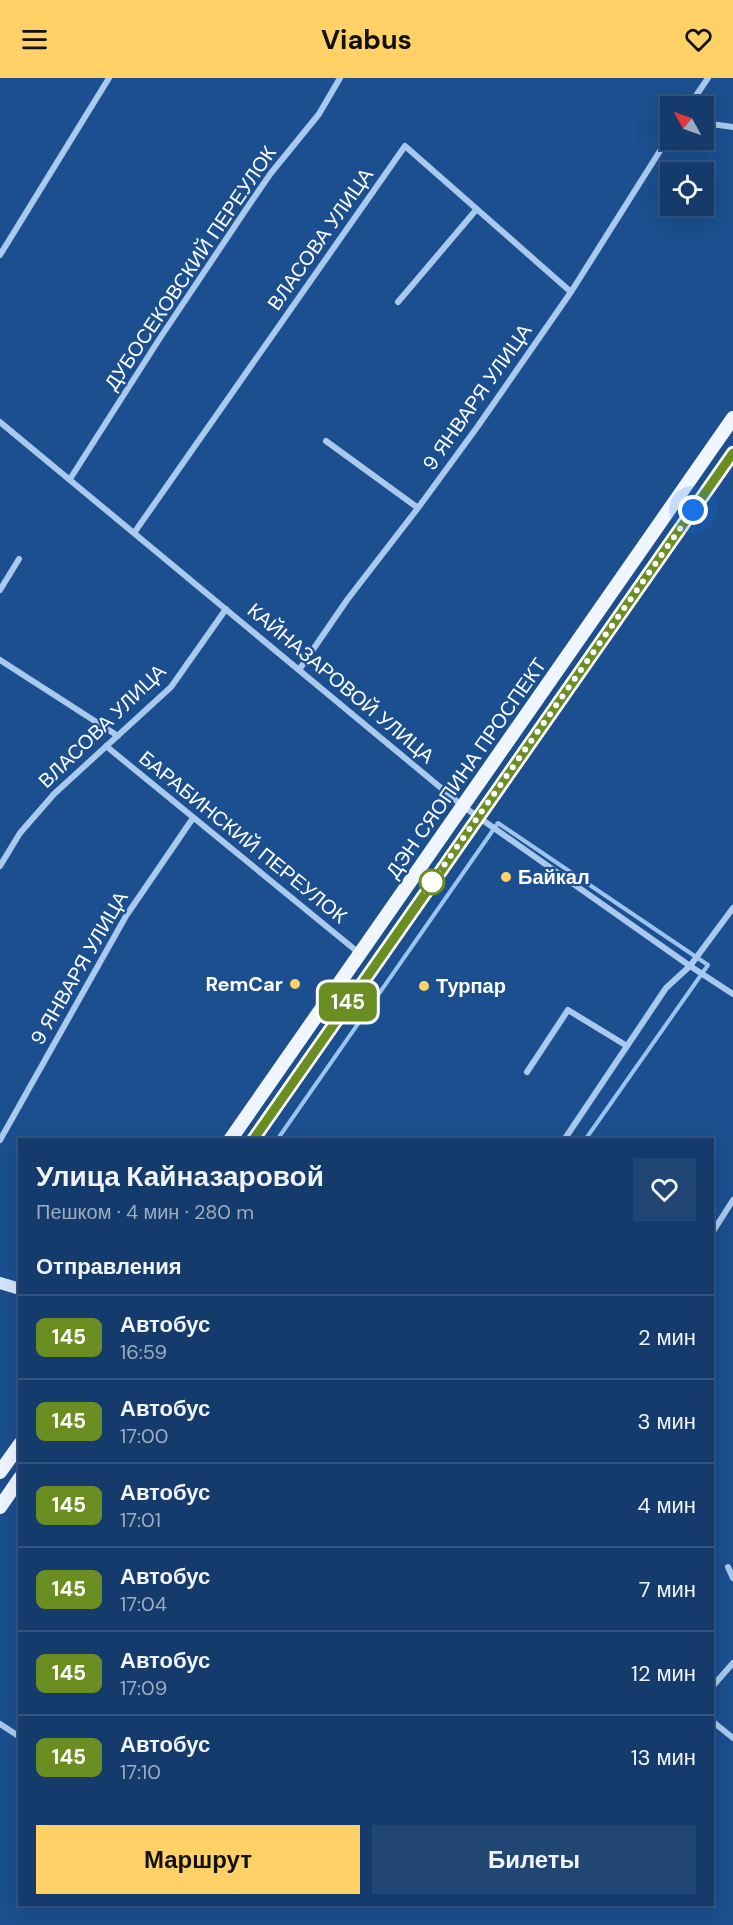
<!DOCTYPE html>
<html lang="ru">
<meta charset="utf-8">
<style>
:root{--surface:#143b6b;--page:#214673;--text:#f1f3f6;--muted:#9dadc1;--line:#33557e;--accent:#ffd166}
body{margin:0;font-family:"DM Sans",sans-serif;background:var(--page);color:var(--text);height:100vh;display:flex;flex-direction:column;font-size:22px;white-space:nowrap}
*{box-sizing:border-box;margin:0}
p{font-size:20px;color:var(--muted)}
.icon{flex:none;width:33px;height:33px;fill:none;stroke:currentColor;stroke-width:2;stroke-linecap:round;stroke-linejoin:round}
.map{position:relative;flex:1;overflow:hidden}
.drawer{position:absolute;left:18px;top:1060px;width:696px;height:768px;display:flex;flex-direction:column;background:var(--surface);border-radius:0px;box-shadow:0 6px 24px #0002,0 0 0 2px var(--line)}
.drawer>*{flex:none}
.badge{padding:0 12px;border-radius:9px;font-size:21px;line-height:39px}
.needle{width:39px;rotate:310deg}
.fabs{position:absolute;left:660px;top:18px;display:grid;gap:12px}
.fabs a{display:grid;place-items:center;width:54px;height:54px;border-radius:0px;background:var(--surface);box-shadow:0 6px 24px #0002,0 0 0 2px var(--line);font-size:30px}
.you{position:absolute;width:30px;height:30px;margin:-15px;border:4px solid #fff;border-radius:50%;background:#1a73e8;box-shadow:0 0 0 9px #1a73e833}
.map>.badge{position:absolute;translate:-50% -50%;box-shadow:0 0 0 3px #fff}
h2{padding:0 18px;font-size:22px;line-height:54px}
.round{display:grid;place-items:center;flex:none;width:63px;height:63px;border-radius:0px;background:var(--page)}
.overview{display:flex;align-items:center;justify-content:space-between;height:102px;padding:0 18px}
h1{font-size:28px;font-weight:700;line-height:45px}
.primary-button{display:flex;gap:12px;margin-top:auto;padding:12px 18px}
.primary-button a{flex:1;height:69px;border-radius:0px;background:var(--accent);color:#111;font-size:24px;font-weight:700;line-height:69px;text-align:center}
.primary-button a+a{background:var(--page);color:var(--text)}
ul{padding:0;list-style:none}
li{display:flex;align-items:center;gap:18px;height:84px;padding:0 18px;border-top:2px solid var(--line)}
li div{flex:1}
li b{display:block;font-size:22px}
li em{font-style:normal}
li .badge{min-width:66px;font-weight:700;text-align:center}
header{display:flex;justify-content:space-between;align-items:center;height:78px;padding:0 18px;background:var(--accent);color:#111;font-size:27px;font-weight:700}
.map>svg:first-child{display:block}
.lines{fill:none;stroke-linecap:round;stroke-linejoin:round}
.stream{stroke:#9cc4f0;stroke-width:4}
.street{stroke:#a9c9ee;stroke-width:6}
.secondary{stroke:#d6e6fa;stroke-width:12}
.primary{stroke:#f0f6ff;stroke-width:14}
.line-casing{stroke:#fff;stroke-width:14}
.line{stroke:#6b8e23;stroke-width:9}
.walk{stroke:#fff;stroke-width:6;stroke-dasharray:0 10.8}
.poi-dot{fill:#ffd166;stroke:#1b4f8f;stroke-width:2}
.stop-dot{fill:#fff;stroke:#6b8e23;stroke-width:3}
.labels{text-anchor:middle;stroke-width:4.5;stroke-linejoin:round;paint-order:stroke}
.street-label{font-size:20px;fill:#fff;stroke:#1b4f8f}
.poi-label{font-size:20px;font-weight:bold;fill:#fff;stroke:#1b4f8f;text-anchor:start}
</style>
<header><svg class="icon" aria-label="menu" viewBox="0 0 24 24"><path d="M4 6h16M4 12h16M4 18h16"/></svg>Viabus<svg class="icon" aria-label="heart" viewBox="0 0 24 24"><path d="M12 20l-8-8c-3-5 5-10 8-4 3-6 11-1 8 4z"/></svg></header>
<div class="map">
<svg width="733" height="1847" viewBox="0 0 733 1847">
<rect width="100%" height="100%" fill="#1b4f8f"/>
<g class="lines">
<path class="stream" d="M277,1062l221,-317 210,142 -123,175"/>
<path class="street" d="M689,28l19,-28
M704,45l29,4
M0,177l109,-177
M398,224l78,-92
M0,344l464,385 226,159 43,28
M326,363l92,67
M70,401l90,-141 91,-136 20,-29 48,-59 21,-36
M134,455l271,-387 166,146
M0,512l19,-31
M0,582l118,76
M299,592l48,-70 71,-92 60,-82 93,-134 99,-157
M106,668l253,207
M0,788l20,-33 34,-39 117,-107 55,-78
M527,994l41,-62 59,36
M0,1062l126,-224 67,-98
M564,1062l102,-152 24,-22 43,-58
M712,1155l21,-33
M728,1489l5,11
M712,1609l21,-24
M712,1643l21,17
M0,1646l20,13"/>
<path class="secondary" d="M0,1205l20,6"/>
<path class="primary" d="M230,1062l503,-722
M253,1062l480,-687
M0,1394l20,-28
M0,1429l20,-29"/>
</g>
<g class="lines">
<defs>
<path id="line" d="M253,1062l480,-687"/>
</defs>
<use href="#line" class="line-casing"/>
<use href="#line" class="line"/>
<path class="walk" d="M432,804l-6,9 267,-381"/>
</g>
<g class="poi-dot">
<circle cx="506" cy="799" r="6"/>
<circle cx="295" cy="906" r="6"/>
<circle cx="424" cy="908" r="6"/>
</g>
<circle class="stop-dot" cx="432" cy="804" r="12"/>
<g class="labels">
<g class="street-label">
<text transform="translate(320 161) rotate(-55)" y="7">ВЛАСОВА УЛИЦА</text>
<text transform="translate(190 190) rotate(-56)" y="7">ДУБОСЕКОВСКИЙ ПЕРЕУЛОК</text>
<text transform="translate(477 319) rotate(-55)" y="7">9 ЯНВАРЯ УЛИЦА</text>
<text transform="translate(341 605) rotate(40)" y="7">КАЙНАЗАРОВОЙ УЛИЦА</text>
<text transform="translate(102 648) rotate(-44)" y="7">ВЛАСОВА УЛИЦА</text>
<text transform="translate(466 690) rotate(-55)" y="7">ДЭН СЯОПИНА ПРОСПЕКТ</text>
<text transform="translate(243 759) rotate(39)" y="7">БАРАБИНСКИЙ ПЕРЕУЛОК</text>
<text transform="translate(79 890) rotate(-60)" y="7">9 ЯНВАРЯ УЛИЦА</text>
</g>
<g class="poi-label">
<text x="518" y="806">Байкал</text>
<text x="283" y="913" text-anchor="end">RemCar</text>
<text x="436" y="915">Турпар</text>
</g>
</g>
</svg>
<div class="fabs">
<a><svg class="needle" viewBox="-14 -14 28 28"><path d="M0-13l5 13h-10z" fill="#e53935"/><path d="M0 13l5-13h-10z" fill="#9dadc1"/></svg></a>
<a><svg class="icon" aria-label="locate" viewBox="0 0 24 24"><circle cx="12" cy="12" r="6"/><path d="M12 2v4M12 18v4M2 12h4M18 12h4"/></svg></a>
</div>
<div class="you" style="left:693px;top:432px"></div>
<b class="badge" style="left:348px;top:924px;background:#6b8e23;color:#fff">145</b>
<section class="drawer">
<div class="overview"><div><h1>Улица Кайназаровой</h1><p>Пешком · 4 мин · 280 m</p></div><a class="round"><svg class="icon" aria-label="heart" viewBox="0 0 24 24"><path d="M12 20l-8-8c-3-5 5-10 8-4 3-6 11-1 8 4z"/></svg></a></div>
<h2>Отправления</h2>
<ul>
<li><span class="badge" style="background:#6b8e23;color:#fff">145</span><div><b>Автобус</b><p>16:59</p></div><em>2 мин</em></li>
<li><span class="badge" style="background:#6b8e23;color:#fff">145</span><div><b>Автобус</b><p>17:00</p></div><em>3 мин</em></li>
<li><span class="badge" style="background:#6b8e23;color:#fff">145</span><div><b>Автобус</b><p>17:01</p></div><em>4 мин</em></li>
<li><span class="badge" style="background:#6b8e23;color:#fff">145</span><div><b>Автобус</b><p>17:04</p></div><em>7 мин</em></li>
<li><span class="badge" style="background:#6b8e23;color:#fff">145</span><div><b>Автобус</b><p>17:09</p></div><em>12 мин</em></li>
<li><span class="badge" style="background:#6b8e23;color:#fff">145</span><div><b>Автобус</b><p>17:10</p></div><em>13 мин</em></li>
</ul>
<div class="primary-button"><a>Маршрут</a><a>Билеты</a></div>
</section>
</div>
